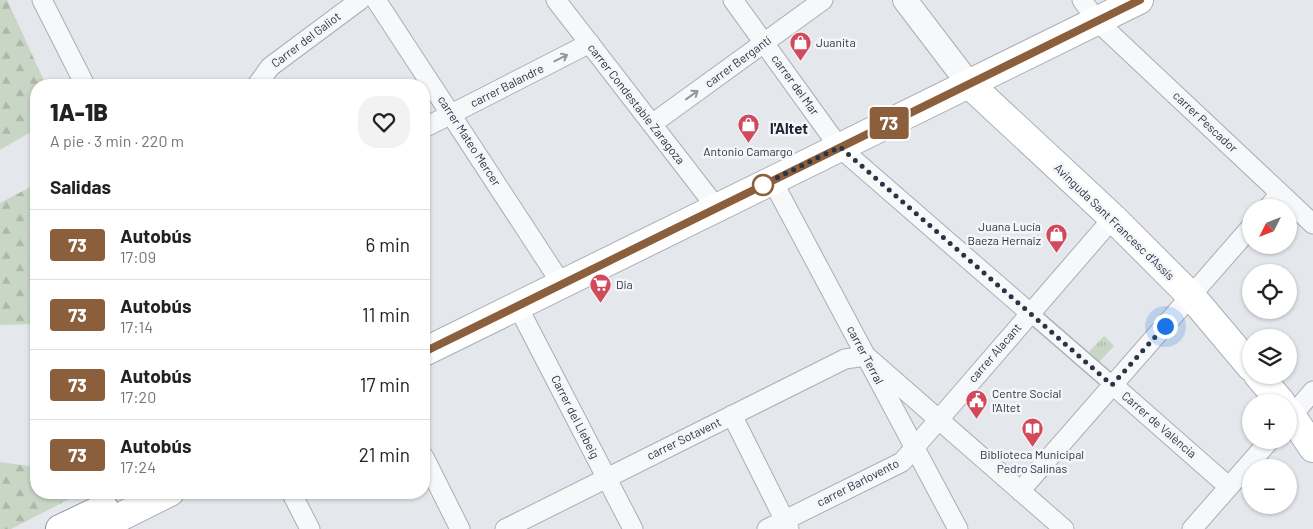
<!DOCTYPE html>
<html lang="es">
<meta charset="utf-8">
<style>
:root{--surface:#fff;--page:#f2f2f2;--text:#222;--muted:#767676;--line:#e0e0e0}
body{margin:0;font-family:Barlow,sans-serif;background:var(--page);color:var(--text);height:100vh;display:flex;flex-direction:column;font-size:19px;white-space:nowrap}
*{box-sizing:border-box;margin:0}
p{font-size:16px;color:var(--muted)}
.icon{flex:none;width:28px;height:28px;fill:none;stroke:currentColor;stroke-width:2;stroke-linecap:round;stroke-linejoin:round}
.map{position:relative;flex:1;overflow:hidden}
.drawer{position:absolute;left:30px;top:79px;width:400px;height:420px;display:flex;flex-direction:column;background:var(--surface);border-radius:20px;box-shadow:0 1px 4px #0004}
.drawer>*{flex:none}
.badge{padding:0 10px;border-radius:4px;font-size:18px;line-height:32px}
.needle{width:32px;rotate:228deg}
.fabs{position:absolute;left:1242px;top:199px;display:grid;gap:10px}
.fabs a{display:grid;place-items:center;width:55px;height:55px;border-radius:50%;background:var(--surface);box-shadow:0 1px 4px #0004;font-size:25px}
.you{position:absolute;width:25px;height:25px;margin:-12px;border:4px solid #fff;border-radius:50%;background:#1a73e8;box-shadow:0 0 0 8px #1a73e833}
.map>.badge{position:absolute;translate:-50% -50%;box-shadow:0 0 0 2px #fff}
h2{padding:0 20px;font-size:19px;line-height:45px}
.round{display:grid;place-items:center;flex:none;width:52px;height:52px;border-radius:20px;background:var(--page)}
.summary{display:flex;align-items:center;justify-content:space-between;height:85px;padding:0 20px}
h1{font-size:24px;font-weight:800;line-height:38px}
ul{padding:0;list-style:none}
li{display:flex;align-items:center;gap:15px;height:70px;padding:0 20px;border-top:1px solid var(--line)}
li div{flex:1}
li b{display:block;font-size:19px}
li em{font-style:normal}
li .badge{min-width:55px;font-weight:700;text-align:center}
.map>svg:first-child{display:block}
.forest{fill:url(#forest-firs)}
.park{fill:url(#park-tufts)}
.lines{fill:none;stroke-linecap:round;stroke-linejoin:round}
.pedestrian-casing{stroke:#a9aeb7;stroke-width:18}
.minor-casing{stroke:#a9aeb7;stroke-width:21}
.tertiary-casing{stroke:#a9aeb7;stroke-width:26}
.secondary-casing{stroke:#a9aeb7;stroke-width:30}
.trunk-casing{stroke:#8b94a3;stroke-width:30}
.pedestrian{stroke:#f7f8fa;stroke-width:15}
.minor{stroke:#f7f8fa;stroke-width:19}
.tertiary{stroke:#f7f8fa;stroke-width:24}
.secondary{stroke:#fff;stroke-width:28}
.trunk{stroke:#fff;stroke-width:28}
.oneway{stroke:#9196a0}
.line-casing{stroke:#fff;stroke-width:11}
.line{stroke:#8b5e3c;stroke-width:8}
.walk{stroke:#2b3445;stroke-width:5;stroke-dasharray:0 9}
.stop-dot{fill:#fff;stroke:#8b5e3c;stroke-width:2.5}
.labels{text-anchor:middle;stroke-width:5;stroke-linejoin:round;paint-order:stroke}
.street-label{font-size:12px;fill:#2b3445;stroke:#f4f6f9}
.poi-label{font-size:12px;fill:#2b3445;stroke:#f4f6f9;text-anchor:start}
.quarter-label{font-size:15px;font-weight:bold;fill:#1d2536;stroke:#f4f6f9}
</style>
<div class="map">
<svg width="1313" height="529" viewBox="0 0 1313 529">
<defs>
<pattern id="forest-firs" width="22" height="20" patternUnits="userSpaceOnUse" patternTransform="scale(1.25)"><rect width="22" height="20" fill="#c9d6c5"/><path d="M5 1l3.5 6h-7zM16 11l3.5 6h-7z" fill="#adb8ab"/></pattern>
<pattern id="park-tufts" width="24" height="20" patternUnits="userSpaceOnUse" patternTransform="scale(1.25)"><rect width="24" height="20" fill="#c9d6c5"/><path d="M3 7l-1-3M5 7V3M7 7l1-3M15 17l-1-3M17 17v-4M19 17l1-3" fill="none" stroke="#adb8ab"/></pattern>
</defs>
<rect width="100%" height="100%" fill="#e4e7ec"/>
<path class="forest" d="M0,0h7l39,85h-10v44l-36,21z
M36,184v140l-36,1v-122z
M0,462l36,5v25l45,1 -70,36h-11z"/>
<path class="park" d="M1104,336l10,10 -15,16 -10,-10z"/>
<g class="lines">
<defs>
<path id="pedestrian" d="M1030,313l83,72"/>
<path id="minor" d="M42,0l43,85
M376,0l185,283
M556,0l160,207
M733,0l106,147 191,166
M1082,0l15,21 216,203
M257,85l13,-18 90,-67
M652,124l171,-124
M424,128l166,-85
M772,180l186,349
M1268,208l12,-15
M517,305l116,224
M1113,385l116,102
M732,415l57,114
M1289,419l24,-28
M424,457l36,72
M1020,491l231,-264
M291,492l19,37
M505,529l340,-170 21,-3 198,173
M767,529l135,-67 211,-244
M1192,529l78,-89"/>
<path id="tertiary" d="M905,0l64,84"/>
<path id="secondary" d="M969,84l144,134 79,79 59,70
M424,352l715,-352
M1258,375l23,27
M1289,412l24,36
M96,529l74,-37"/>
<path id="trunk" d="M60,529l44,-21"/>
</defs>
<use href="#pedestrian" class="pedestrian-casing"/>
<use href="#minor" class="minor-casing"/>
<use href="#tertiary" class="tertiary-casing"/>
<use href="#secondary" class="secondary-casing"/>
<use href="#trunk" class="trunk-casing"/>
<use href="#pedestrian" class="pedestrian"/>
<use href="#minor" class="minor"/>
<use href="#tertiary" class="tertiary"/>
<use href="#secondary" class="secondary"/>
<use href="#trunk" class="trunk"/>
</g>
<defs><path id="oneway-shaft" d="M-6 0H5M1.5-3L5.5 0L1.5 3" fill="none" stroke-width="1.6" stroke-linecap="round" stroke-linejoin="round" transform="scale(1.25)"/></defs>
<g class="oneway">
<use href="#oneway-shaft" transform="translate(561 58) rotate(-27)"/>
<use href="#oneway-shaft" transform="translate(692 95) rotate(-36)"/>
</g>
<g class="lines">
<defs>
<path id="line" d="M424,352l716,-352"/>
</defs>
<use href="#line" class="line-casing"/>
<use href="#line" class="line"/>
<path class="walk" d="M763,185l-5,2 82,-40 272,238 53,-59"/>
</g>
<defs>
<symbol id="shop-pin" viewBox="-11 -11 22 30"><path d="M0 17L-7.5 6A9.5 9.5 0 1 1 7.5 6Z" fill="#d1495b" stroke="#f4f6f9"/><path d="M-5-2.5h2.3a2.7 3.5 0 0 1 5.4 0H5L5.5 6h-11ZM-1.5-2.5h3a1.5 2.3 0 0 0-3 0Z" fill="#fff"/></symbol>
<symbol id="supermarket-pin" viewBox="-11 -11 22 30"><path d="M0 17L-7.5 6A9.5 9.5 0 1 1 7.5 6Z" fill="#d1495b" stroke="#f4f6f9"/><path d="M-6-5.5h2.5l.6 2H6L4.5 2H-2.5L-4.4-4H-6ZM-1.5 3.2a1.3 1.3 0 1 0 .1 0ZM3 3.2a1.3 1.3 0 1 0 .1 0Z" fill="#fff"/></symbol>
<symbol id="civic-pin" viewBox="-11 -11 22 30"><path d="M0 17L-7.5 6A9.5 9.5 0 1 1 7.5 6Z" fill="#d1495b" stroke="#f4f6f9"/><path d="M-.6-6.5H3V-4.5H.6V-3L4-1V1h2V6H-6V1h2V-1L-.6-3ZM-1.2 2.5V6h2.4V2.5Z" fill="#fff"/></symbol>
<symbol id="library-pin" viewBox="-11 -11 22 30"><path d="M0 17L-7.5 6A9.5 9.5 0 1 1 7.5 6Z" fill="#d1495b" stroke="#f4f6f9"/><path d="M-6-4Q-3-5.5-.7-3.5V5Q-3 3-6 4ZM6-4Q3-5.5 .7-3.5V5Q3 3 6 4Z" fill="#fff"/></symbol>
</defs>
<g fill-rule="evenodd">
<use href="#shop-pin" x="788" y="30" width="25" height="34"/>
<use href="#shop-pin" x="736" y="112" width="25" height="34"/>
<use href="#shop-pin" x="1044" y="222" width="25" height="34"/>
<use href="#supermarket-pin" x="588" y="272" width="25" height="34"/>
<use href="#civic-pin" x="964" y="388" width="25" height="34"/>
<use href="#library-pin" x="1020" y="416" width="25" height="34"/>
</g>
<circle class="stop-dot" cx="763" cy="185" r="10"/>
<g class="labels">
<g class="street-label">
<text transform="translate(306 40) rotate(-37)" y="4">Carrer del Galiot</text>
<text transform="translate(738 62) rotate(-36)" y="4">carrer Bergantí</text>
<text transform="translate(795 85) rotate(54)" y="4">carrer del Mar</text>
<text transform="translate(507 86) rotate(-27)" y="4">carrer Balandre</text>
<text transform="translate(636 104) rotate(52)" y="4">carrer Condestable Zaragoza</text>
<text transform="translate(1205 122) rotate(43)" y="4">carrer Pescador</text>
<text transform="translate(469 141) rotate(57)" y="4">carrer Mateo Mercer</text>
<text transform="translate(1114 222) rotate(44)" y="4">Avinguda Sant Francesc d’Assís</text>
<text transform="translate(995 353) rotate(-49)" y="4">carrer Alacant</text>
<text transform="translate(865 355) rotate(62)" y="4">carrer Terral</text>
<text transform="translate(575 417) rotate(63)" y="4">Carrer del Llebeig</text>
<text transform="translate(1159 425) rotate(41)" y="4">Carrer de València</text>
<text transform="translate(684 439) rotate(-26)" y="4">carrer Sotavent</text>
<text transform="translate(858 483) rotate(-27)" y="4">carrer Barlovento</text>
</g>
<g class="poi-label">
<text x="816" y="47">Juanita</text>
<text x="748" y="156" text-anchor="middle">Antonio Camargo</text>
<text x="1041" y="231" text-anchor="end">Juana Lucía<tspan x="1041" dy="14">Baeza Hernaiz</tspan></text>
<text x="616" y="289">Dia</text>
<text x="992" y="398">Centre Social<tspan x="992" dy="14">l'Altet</tspan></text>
<text x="1032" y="459" text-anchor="middle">Biblioteca Municipal<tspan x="1032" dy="14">Pedro Salinas</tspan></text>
</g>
<g class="quarter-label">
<text x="789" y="134">l'Altet</text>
</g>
</g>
</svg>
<div class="fabs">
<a><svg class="needle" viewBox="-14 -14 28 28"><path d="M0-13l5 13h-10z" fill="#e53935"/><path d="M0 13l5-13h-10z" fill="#767676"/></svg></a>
<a><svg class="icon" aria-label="locate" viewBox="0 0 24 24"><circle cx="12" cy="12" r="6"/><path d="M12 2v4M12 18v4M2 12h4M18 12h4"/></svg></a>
<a><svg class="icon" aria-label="layers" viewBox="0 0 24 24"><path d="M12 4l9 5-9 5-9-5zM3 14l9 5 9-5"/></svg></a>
<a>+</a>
<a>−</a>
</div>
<div class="you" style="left:1165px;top:326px"></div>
<b class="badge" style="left:889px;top:123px;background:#8b5e3c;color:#fff">73</b>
<section class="drawer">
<div class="summary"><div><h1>1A-1B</h1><p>A pie · 3 min · 220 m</p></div><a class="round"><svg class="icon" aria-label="heart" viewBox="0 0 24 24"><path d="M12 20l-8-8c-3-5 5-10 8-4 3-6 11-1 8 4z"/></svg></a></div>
<h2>Salidas</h2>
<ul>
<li><span class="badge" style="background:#8b5e3c;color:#fff">73</span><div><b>Autobús</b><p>17:09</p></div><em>6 min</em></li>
<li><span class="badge" style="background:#8b5e3c;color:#fff">73</span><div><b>Autobús</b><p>17:14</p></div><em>11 min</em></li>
<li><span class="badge" style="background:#8b5e3c;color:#fff">73</span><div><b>Autobús</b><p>17:20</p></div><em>17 min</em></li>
<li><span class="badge" style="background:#8b5e3c;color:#fff">73</span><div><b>Autobús</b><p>17:24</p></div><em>21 min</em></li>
</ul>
</section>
</div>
